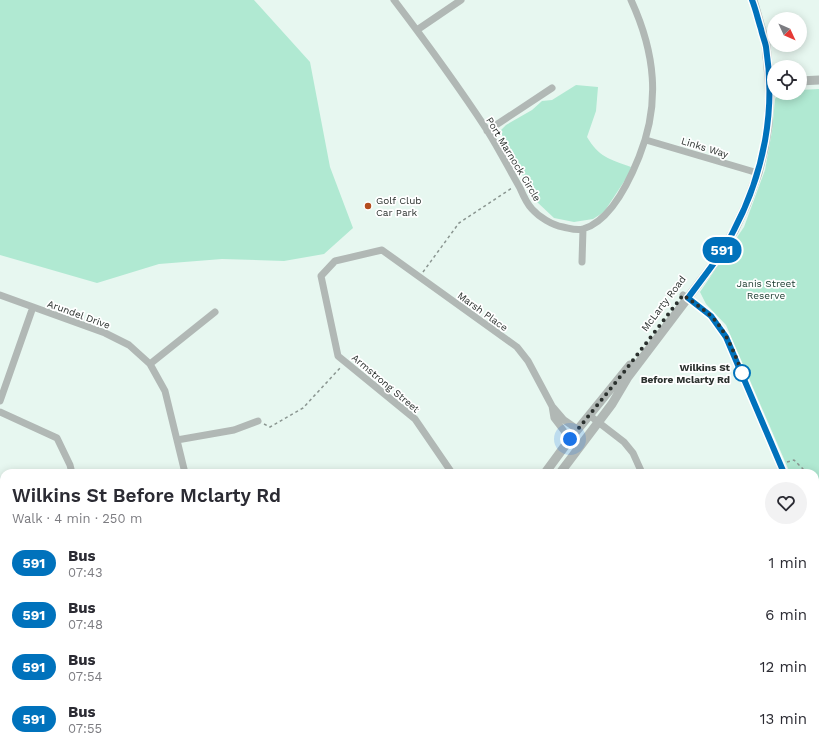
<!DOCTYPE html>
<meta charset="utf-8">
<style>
:root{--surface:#fff;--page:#f2f2f3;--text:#2b2b33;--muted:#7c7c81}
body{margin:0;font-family:"Work Sans",sans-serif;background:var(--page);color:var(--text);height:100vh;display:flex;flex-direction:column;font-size:15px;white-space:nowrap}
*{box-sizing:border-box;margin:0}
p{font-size:13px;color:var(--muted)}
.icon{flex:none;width:22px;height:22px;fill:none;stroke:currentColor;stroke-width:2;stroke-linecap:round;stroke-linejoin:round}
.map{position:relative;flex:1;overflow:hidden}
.details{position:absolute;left:0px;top:469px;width:819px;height:284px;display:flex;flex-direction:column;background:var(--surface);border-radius:12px 12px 0 0;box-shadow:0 2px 10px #0003}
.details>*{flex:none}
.badge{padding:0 8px;border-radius:13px;font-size:14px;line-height:26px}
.needle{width:26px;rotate:134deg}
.tools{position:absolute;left:767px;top:12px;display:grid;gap:8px}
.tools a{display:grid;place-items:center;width:40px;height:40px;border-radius:50%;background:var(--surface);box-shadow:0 2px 10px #0003;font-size:20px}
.you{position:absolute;width:20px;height:20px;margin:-10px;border:3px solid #fff;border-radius:50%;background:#1a73e8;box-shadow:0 0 0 6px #1a73e833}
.map>.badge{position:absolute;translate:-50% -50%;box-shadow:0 0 0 2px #fff}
.round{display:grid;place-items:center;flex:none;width:42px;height:42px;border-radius:21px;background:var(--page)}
.headline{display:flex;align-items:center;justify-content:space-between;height:68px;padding:0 12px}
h1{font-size:19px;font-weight:600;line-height:30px}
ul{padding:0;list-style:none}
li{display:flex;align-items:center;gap:12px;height:52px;padding:0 12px}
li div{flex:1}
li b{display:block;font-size:15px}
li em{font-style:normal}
li .badge{min-width:44px;font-weight:700;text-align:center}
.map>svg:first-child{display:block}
.green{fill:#b0e9d2}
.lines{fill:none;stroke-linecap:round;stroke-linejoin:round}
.path{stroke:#8a9590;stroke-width:1.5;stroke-dasharray:3 3;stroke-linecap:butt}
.minor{stroke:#b1b8b5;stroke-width:7}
.tertiary{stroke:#b1b8b5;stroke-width:9}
.line-casing{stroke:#fff;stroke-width:9}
.line{stroke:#0072bc;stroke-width:6}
.walk{stroke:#2b312e;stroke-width:4;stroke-dasharray:0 7.2}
.poi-dot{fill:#b24d1d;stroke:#fff;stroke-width:1.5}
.stop-dot{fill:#fff;stroke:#0072bc;stroke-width:2}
.labels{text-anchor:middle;stroke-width:3.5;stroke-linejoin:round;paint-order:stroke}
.street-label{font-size:10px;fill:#2b312e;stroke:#fff}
.poi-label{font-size:10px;fill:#2b312e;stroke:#fff;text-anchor:start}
.park-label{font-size:10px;fill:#18392d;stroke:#fff}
.stop-label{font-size:10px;font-weight:bold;fill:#2b312e;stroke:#fff;text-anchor:end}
</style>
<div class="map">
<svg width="819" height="753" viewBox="0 0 819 753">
<rect width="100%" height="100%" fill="#e7f7f0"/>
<path class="green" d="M0,0h254l56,62 20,105 23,61 -29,26 -40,7 -62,-2 -63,5 -62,19 -97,-28z
M576,85l22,2 -2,24 -9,26c12,20 22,22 44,30l-2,7 -25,38 -11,7 -19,3 -20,-4 -18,-17 -36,-70 6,-6 26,-15 10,-9 10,-1z
M819,89v450l-4,-9v-57h-25l-64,-148 -20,-21 -6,-12 44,-65 21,-57 7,-39 3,-32 4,-6h21v-3z
M0,745l4,1v3h7l10,4h-21z
M82,749h107l2,4h-114z"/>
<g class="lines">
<path class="path" d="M423,272l36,-49 53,-35
M264,424l6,3 33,-19 37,-40
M787,462l7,-2 13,13
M815,478l4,1
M816,561l3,8"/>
<path class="minor" d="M394,0c32,42 64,86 93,130 12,19 22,39 33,58 3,7 7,16 12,21 7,8 20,16 31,18 6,1 13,4 20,2 28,-8 46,-47 56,-72 22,-54 16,-105 -8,-157
M417,30l44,-30
M487,131l65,-43
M646,140l112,33
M582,262l1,-33
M0,295l105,38 24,12 21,19 15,27 20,82
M683,295l28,21 15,21 58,136
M150,364l65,-52
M0,401l33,-94
M552,406l2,12 16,21
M0,412l57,26 13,27 2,8
M589,415l35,27 9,11 9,20
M177,440l57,-10 24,-9
M452,473l-37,-54 -77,-63 -17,-80 14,-15 47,-11 135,97 11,14 24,45 12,14 13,9
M815,546l4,9
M0,620l4,4
M194,749l2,4
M334,749l2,4
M475,749l2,4
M618,749l2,4
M758,749l2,4"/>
<path class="tertiary" d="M800,81l19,-1
M545,473l25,-34 60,-74
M560,473l52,-69 16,-27 84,-111 22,-35 13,-28 11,-30 6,-24 4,-23 2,-37 -4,-44 -13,-45
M0,739l4,2
M20,749l6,4
M58,753l5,-4"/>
</g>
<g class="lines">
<defs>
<path id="line" d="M752,0c4,10 6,20 9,29 1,6 4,12 5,18 10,63 -2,126 -32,183 -12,25 -30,46 -46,68l23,18 15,21 58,136"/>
</defs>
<use href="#line" class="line-casing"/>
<use href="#line" class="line"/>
<path class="walk" d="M570,439l54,-67 59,-77c10,7 19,13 28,21 17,17 25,42 34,64l-3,-7"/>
</g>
<circle class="poi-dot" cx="368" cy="206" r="4"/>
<circle class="stop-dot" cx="742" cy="373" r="8"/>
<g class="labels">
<g class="street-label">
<text transform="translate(705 147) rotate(17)" y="4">Links Way</text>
<text transform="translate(514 159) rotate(59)" y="4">Port Marnock Circle</text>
<text transform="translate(663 303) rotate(-53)" y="4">McLarty Road</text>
<text transform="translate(483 311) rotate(36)" y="4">Marsh Place</text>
<text transform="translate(79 314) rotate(20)" y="4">Arundel Drive</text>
<text transform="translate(386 383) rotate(40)" y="4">Armstrong Street</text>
</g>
<g class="poi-label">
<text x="376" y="204">Golf Club<tspan x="376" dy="12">Car Park</tspan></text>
</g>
<g class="park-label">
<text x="766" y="287">Janis Street<tspan x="766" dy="12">Reserve</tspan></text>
</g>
<g class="stop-label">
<text x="730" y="371">Wilkins St<tspan x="730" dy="12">Before Mclarty Rd</tspan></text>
</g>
</g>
</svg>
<div class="tools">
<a><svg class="needle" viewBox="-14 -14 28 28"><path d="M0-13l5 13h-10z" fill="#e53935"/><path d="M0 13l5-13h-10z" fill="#7c7c81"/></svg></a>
<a><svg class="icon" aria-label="locate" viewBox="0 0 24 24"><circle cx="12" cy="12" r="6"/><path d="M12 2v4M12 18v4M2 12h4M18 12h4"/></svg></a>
</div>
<div class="you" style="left:570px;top:439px"></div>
<b class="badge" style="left:722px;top:250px;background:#0072bc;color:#fff">591</b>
<section class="details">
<div class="headline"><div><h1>Wilkins St Before Mclarty Rd</h1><p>Walk · 4 min · 250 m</p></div><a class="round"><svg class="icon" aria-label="heart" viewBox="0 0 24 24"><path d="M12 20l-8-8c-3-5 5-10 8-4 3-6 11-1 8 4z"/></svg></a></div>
<ul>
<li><span class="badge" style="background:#0072bc;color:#fff">591</span><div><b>Bus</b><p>07:43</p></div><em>1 min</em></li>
<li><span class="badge" style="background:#0072bc;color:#fff">591</span><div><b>Bus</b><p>07:48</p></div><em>6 min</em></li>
<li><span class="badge" style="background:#0072bc;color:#fff">591</span><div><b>Bus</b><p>07:54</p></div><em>12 min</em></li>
<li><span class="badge" style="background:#0072bc;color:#fff">591</span><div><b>Bus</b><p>07:55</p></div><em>13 min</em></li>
</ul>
</section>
</div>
